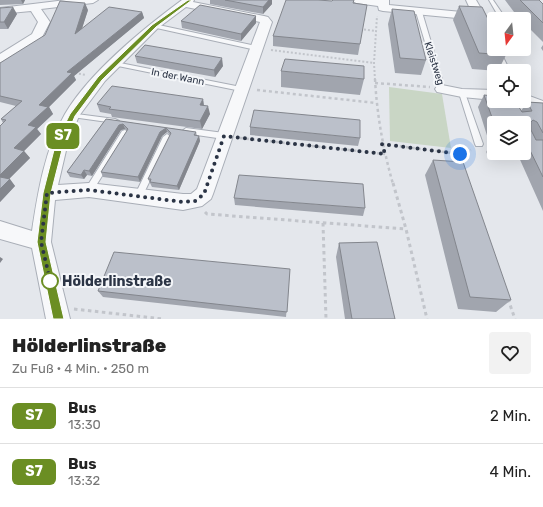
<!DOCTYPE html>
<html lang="de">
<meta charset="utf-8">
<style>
:root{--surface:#fff;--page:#f2f2f2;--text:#222;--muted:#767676;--line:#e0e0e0}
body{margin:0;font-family:Rubik,sans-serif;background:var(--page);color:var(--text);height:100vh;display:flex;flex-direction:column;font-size:15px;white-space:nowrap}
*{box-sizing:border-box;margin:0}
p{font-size:13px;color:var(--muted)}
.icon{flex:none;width:22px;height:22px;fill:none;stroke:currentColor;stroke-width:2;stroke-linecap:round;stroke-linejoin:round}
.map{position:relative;height:319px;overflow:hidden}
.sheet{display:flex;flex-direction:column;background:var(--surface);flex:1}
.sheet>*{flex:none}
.badge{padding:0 8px;border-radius:6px;font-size:14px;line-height:26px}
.needle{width:26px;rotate:195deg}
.tools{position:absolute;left:487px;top:12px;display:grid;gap:8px}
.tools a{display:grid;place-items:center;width:44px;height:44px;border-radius:4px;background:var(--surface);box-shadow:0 4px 16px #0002;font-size:20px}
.you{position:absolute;width:20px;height:20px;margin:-10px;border:3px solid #fff;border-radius:50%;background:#1a73e8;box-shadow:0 0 0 6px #1a73e833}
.map>.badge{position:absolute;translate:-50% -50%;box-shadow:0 0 0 2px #fff}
.round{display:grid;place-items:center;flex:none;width:42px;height:42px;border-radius:4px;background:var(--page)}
.summary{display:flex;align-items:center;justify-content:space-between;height:68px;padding:0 12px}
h1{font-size:19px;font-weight:800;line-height:30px}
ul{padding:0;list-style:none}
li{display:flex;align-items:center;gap:12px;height:56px;padding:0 12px;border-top:1px solid var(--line)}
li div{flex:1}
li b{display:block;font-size:15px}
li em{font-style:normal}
li .badge{min-width:44px;font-weight:700;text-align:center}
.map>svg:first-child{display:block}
.green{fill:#c9d6c5}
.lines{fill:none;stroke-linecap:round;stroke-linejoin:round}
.service-casing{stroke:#a9aeb7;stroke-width:2}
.minor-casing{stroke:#a9aeb7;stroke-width:2}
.path-far2{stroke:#c2c5cb;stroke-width:2;stroke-dasharray:2 2;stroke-linecap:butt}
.path-far1{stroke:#c2c5cb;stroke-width:2.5;stroke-dasharray:3 3;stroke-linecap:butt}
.path{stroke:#c2c5cb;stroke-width:3;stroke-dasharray:3.5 3.5;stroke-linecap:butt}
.service{fill:#f7f8fa;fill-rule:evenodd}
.minor{fill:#f7f8fa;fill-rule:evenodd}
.wall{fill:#a1a5ae}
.shaded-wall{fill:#83868d}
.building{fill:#bbc0ca;stroke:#83868d}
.line{fill:#6b8e23;stroke:#fff}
.walk{stroke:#2b3445;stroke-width:4;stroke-dasharray:0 7.2}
.stop-dot{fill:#fff;stroke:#6b8e23;stroke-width:2}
.labels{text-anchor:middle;stroke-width:4;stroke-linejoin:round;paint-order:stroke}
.far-street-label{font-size:10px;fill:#2b3445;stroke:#f4f6f9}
.near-stop-label{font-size:14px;font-weight:bold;fill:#2b3445;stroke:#f4f6f9;text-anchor:start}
</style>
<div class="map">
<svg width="543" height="319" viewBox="0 0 543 319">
<rect width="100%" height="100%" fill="#e4e7ec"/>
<path class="green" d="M389,87l53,7 9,54 -61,-7z"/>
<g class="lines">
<defs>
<path id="service" d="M489,0h4l13,19h-6z
M419,10l3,2 23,77 -1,1 -2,1 -3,-2 -23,-77z
M154,24l102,22 3,2 -3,2 -104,-23 -1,-1z
M494,48v1h5l11,22h-6l-11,-22z
M115,62l126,25 3,2 -3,2 -128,-26v-2z
M462,91l3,2 18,51 -1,2h-6l-1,-2 -16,-51z
M69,113l46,6 4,2 -4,2 -43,-6 -4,-2z
M186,128l38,5 4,3 -4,3 -41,-6 -1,-2z
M125,130l4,3 -37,59 -3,1 -3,-1 -1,-2 1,-2 36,-57z
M167,134l4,3 -29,60 -1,2 -3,2 -3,-2 -1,-2 29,-60z"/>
<path id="minor" d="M66,0h32l-5,3 -52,6 9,13 -9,17 -36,24 -5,1v-10l32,-20 6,-12 -7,-11 -31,3v-6z
M182,0h12l-1,2 71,14 4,1 4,5 -59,172 -2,5 -9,7 -19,4 -94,-13 -34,3 -4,42 19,77h-24l-14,-71 -32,-9v-18l32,10c6,-40 13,-82 33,-117 24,-41 79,-86 117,-114zM186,7l74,15 -63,167 -6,5h-8l-94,-11 -31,2 10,-43 11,-26 26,-35 53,-53z
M351,0h38v5l83,8 -6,-13h10l10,17 -2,2 -6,1 -95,-9 -4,-1 -1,-4 -22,-3z
M442,85l20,4 32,1v10l-32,-3 -25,-5 -2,-3 2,-3z
M524,94l19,7v11l-24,-10 -1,-1h6z"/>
</defs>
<use href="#service" class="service-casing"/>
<use href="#minor" class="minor-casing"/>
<path class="path-far2" d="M360,29l15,2
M271,50l103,13
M75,73l11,2
M375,80l-1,-17 3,-47"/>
<path class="path-far1" d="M375,79c2,36 8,70 18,105
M375,83l55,4
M257,90l119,13
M240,138l145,16
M382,144l78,10 11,-4
M486,152h8
M500,153l20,2
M460,154l3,11"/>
<path class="path" d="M393,183l13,46 21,90
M205,212l2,2 199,15
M323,223l3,96
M508,299l7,20
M74,309l89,10"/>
<use href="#service" class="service"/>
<use href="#minor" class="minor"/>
</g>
<path class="wall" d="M0,0h25l-2,4 -23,1z
M210,0h62v4l-9,10 -53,-10z
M333,0h21l-1,3 7,41 -2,11 -85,-9v-10l59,-35z
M505,0h34l4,4v38l-19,-19v-4h-3l-7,-7z
M459,6l47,49 -8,16 -26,-2 -19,-49z
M0,8l17,6 -9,15h-8z
M392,9l34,51 -5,15 -26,-2 -7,-49z
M88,10l-6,18 60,-16 2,6 -70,58 2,4 -27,27 4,7 -16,15 4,5 -17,17 6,7 -21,21 6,7 -15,16v-76l3,-3 -2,-4 15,-13 -16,-4v-39z
M256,16v7l-15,18 -59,-13 -1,-7z
M543,45v6l-2,-3z
M135,56l88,10 -8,11 -78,-14z
M281,71l83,8 -4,16 -79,-8z
M484,95l37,16 6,-9 16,1v108l-26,-58h7v-30h-30v23l-4,-1 -12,-38z
M203,99l1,7 6,8 -8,15 -90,-12 -1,-3 -11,-2 -3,-8z
M106,119l90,13 1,4h2l1,5 -21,49 -27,-3 -4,-8 22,-44 -3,-3 -5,4 -22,46 -37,-5 -2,-5 26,-41 -2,-2 -4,1 -29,46 -5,-1 -3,4 -14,-2 -3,-5z
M250,127l110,11 -2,8 -108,-11z
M433,160l78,140 -15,12 -38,-3 -33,-134z
M234,198l131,10 -2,8 -128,-11z
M339,243l56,76h-50l-9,-62z
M290,269l-4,48 -183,-20 -5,-6z"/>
<path class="shaded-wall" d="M21,0h4l-2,4z
M269,0h3v4l-9,10v-7z
M85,3l3,7 -10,31 -3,-7z
M13,7l4,7 -9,15 -4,-7z
M142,12l2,6 -70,58 2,4 -27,27 4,7 -16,15 4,5 -22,22 -5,-8 25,-43 28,-33z
M256,16v7l-15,18v-7z
M222,58l1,8 -8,11 -1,-7z
M203,99l1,8 -4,-2z
M208,106l2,8 -8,15 -2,-8z
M123,124l2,5 -4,1 -29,46 -3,-5 30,-46z
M166,128l1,4 -5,4 -22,46 -2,-5 22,-45z
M199,136l1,5 -21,49 -2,-4z
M24,151l6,7 -25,25 -5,-5v-3z
M84,170l3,5 -3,4 -3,-4z
M10,179l5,7 -15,16v-13z
M0,257l3,2 -3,4z"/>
<path class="building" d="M225,0h44l-6,7z
M286,0h32l14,1 1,-1h21l-1,3 14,2 -7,39 -87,-8z
M520,0h19l4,4v19z
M60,1l25,2 -10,31 34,-27 33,5 -75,60 5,1 -33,32 9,2 -20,18 8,2 -22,21 10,3 -24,24v-49l6,-6 -5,-1 21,-18 -22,-5v-33l45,-28z
M200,5l56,11 -15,18 -60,-13z
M459,6l23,1 12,24v18h9l3,6 -27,-2z
M13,7l-9,15h-4v-14z
M392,9l22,2 12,49 -26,-2z
M145,45l77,13 -8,12 -79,-14z
M285,59l79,7v13l-83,-8z
M112,86l91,13 -3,6 8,1 -8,15 -91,-12 2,-2 -14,-3z
M484,95l10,1v5h21l7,11 10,-1 -5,-9 16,1v30l-6,-11 -4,-2 -2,2v8l5,10h7v37l-19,-39v-15h-30z
M254,110l106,10v18l-110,-11z
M106,119l90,13 -2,3 5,1 -22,50 -27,-4 1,-3h-3l23,-46 -5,-5 -6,4 -22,45 -37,-5 27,-43 -5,-5 -4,1 -30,46 -5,-1 -3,5 -14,-3z
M433,160l30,2 48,138 -41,-3z
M239,175l124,9 2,24 -131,-10z
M0,177l10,2 -10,10z
M377,242l18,77h-43l-13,-76z
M114,252l176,17 -3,43 -189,-21z"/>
<path class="line" d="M188,0h4l-36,27 -54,53 -27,36 -11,26 -13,51 -5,49 18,77h-11l-16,-77 6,-49 13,-51 14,-28 28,-37 54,-52z"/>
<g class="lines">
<path class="walk" d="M50,281l1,3 -10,-42 6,-49 42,-3 94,12 12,-1 9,-7 20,-58 161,18 -3,-10 78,10"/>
</g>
<circle class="stop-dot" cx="50" cy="281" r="8"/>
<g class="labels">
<g class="far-street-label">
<text transform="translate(435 63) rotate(72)" y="4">Kleistweg</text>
<text transform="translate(178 76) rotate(11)" y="4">In der Wann</text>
</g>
<g class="near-stop-label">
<text x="62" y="286">Hölderlinstraße</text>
</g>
</g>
</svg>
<div class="tools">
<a><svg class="needle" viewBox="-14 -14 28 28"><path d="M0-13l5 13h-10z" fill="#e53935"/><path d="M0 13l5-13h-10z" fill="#767676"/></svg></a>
<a><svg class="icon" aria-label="locate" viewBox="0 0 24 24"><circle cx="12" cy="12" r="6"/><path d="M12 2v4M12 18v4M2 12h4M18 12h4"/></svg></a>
<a><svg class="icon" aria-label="layers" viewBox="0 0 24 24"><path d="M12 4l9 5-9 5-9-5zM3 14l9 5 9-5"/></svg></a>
</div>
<div class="you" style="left:460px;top:154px"></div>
<b class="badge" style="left:63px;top:136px;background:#6b8e23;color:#fff">S7</b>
</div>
<section class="sheet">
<div class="summary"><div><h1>Hölderlinstraße</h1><p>Zu Fuß · 4 Min. · 250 m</p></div><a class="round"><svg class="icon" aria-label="heart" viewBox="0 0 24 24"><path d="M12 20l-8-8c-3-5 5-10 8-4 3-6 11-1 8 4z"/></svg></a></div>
<ul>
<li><span class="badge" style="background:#6b8e23;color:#fff">S7</span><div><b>Bus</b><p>13:30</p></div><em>2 Min.</em></li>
<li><span class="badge" style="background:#6b8e23;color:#fff">S7</span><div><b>Bus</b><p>13:32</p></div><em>4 Min.</em></li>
</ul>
</section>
